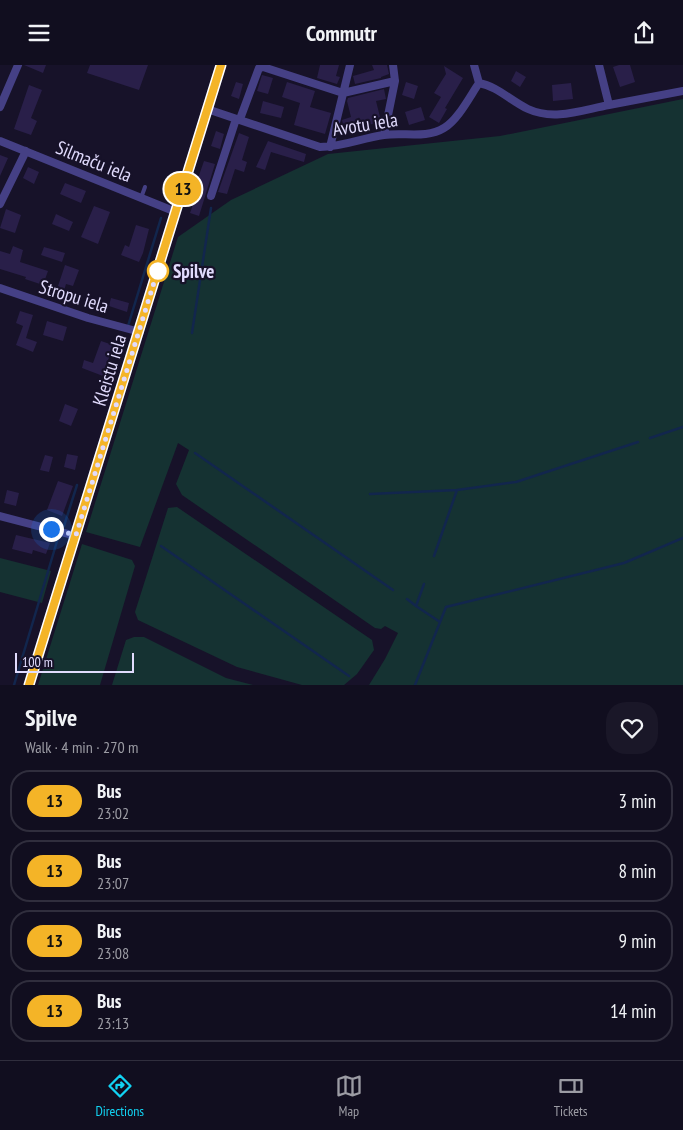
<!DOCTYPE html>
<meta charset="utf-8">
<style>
:root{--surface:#110e1f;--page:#1a1728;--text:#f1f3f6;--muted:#9c9ca4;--line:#302e3d;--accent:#12d3f3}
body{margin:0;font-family:"PT Sans Narrow",sans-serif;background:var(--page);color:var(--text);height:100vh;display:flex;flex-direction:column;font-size:19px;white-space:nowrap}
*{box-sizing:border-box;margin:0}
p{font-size:16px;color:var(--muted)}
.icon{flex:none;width:28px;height:28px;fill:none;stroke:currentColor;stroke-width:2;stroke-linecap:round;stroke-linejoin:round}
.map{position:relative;height:620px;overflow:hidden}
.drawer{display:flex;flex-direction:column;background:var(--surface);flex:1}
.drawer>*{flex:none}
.badge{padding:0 10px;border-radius:16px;font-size:18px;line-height:32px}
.scale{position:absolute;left:15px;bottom:12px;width:119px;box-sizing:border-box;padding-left:5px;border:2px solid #e1dbfd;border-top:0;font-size:14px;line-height:18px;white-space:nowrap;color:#e1dbfd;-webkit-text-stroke:4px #171229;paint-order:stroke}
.you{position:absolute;width:25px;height:25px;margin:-12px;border:4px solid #fff;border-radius:50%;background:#1a73e8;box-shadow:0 0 0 8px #1a73e833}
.map>.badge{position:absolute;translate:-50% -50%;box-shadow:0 0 0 2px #fff}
.round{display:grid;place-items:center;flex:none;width:52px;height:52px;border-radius:20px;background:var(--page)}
.head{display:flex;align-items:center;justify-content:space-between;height:85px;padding:0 25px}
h1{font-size:24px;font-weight:700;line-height:38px}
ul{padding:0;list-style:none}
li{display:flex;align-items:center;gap:15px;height:62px;margin:0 10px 8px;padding:0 15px;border:2px solid var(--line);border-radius:20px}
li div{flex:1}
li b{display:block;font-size:19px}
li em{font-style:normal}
li .badge{min-width:55px;font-weight:700;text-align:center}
header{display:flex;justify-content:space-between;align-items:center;height:65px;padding:0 25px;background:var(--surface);font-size:22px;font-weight:700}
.menu{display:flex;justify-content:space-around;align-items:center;height:70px;border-top:1px solid var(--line);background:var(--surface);font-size:14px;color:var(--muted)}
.menu a{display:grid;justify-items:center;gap:2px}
.menu .active{color:var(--accent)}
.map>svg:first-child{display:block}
.green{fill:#153232}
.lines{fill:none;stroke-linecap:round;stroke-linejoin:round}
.stream{stroke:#12264d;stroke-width:2.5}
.building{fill:#291f49}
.service{stroke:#454085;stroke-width:4}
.minor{stroke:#454085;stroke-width:8}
.tertiary{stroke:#454085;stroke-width:10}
.line-casing{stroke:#fff;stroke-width:11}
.line{stroke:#f4b427;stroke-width:8}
.walk{stroke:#e1dbfd;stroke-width:5;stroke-dasharray:0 9}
.stop-dot{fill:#fff;stroke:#f4b427;stroke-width:2.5}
.labels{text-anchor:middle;stroke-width:4.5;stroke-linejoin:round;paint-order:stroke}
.street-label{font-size:19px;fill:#e1dbfd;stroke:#171229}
.stop-label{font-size:19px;font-weight:bold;fill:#e1dbfd;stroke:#171229;text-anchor:start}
</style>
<header><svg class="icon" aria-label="menu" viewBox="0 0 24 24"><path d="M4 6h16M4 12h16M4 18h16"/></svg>Commutr<svg class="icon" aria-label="share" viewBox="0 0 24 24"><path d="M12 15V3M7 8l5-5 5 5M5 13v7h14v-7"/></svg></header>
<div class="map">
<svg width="683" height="620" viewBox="0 0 683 620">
<rect width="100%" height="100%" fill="#171229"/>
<path class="green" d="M683,34v586h-314l16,-26 13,-26 -13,-7 -4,3 -6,-1 -193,-133 -6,-11 13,-34 -11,-7 -38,104 -54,-15 92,-295 53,-37 97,-46 172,-18z
M177,442l195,133 2,10 -17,24 -13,11h-42l-65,-18 -99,-47 -3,-8 33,-104z
M82,479l50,16 3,6 -35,119h-62z
M0,493l51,13 -9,32 -42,-11z
M134,572h10l82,41 27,7h-141l14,-45z"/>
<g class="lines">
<path class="stream" d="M128,261l33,-108
M192,268l19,-125
M650,373l33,-11
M195,388l198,137
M370,429l87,-4
M64,461l13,-41
M161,481l188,130
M434,491l23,-66 59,-8 122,-40
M424,519l-8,22 24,16
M407,534l9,7
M14,620l44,-147
M415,620l31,-78 178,-44 59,-25"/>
</g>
<path class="building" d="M24,0h22l-3,8z
M90,0h58l-9,25 -52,-17z
M320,0h19l-3,11 4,1 -3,7 -20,-6z
M372,0h15l2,9 -8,3v1l-26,6 -2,-8 21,-6z
M619,0h11l5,17 -15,5 -7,-20z
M444,1l19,12 -18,30 2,1 -8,14 -10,-6 12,-20 -7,-4 12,-19z
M516,6l10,6 -6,10 -9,-6z
M262,10l11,3 -5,16 -11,-3z
M236,17l7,2 -4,15 -8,-3z
M287,17l28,9 -5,16 21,6 -6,21 -31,-9 6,-22 -18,-6z
M406,17l12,4 -4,13 -12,-4z
M571,18l2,16 -20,2 -1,-16z
M29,20l13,5 -11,28 6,3 -6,14 -17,-6z
M384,24l2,10 -10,2 5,20 -36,12 -3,-13 9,-3 -4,-16 1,-3z
M263,36l21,6 -3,11 -21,-5z
M421,42l4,13 -16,5 -4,-13z
M216,66l8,3 -4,15 -9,-3z
M239,68l10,4 -7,23 5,2 -3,10 -9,-3 -8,25 -9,-2z
M268,76l38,13 -2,8 -33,-10 -6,18 -9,-3z
M0,90l8,3 -8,18z
M204,96l11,3 -16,52 -9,-3 10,-28 -4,-1z
M28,102l11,5 -5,12 -11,-6z
M65,118l21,8 -5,12 -21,-9z
M94,141l16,6 -12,32 -17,-7z
M6,144l15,6 -6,18 -15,-5z
M56,149l17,8 -4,9 -17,-7z
M136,160l13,4 -6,24 -4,9 -18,-7 4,-10 4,2z
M13,181l10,4 -3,12 28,9 -5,14 -18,-6 1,-2 -26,-8v-18l10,3z
M44,182l21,6 -3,9 -21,-7z
M65,200l14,5 -6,16 -7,-2 -2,7 -7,-2z
M111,233l18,5 -2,9 -18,-6z
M20,246l13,4 -7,23 11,4 -4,10 -17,-7 7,-19 -7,-3z
M47,256l20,6 -4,14 -20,-6z
M101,276l12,4 -10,31 -21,-8 2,-8 9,3z
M65,339l13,5 -7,17 -12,-5z
M67,389l11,2 -3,14 -11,-3z
M45,390l8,2 -4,15 -9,-2z
M58,416l15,5 -11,30 -15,-6z
M7,425l12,3 -3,13 -12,-3z
M16,470l34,8 -4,11 -13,-4 -1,4 -20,-5z"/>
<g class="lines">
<path class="service" d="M141,133l4,-11"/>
<path class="minor" d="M479,18c18,3 32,18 49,26 26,12 54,1 81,-4l-10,-40
M609,40l74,-14
M0,42l18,-42
M207,44l113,38c22,0 42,-9 64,-12 20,-3 42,4 60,-7 14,-8 26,-32 35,-45l-5,-18
M240,54l19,-51 4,-1 80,26 52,-12 -2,-16
M384,70l11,-54
M0,76l176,71
M330,82l20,-82
M211,131l25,-77
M0,139l26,-53
M0,223l88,30 52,14
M0,451l76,20"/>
<path class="tertiary" d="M29,620l192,-620"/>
</g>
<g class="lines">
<defs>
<path id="line" d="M29,620l192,-620"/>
</defs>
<use href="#line" class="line-casing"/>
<use href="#line" class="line"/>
<path class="walk" d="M51,464l25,6 84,-272 -2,8"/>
</g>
<circle class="stop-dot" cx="158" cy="206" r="10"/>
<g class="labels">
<g class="street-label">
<text transform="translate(365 59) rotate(-9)" y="7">Avotu iela</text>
<text transform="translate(94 96) rotate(22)" y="7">Silmaču iela</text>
<text transform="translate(74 231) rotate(17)" y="7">Stropu iela</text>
<text transform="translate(109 305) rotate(-73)" y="7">Kleistu iela</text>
</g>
<g class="stop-label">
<text x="173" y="213">Spilve</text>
</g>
</g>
</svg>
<div class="scale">100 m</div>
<div class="you" style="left:51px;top:464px"></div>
<b class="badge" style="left:183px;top:124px;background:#f4b427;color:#111">13</b>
</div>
<section class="drawer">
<div class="head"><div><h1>Spilve</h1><p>Walk · 4 min · 270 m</p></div><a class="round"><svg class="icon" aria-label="heart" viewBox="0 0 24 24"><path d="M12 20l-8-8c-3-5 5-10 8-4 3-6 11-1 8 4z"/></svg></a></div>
<ul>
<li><span class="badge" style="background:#f4b427;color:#111">13</span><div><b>Bus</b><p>23:02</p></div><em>3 min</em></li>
<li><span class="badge" style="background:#f4b427;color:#111">13</span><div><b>Bus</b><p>23:07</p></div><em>8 min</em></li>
<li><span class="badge" style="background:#f4b427;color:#111">13</span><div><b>Bus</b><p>23:08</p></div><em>9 min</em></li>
<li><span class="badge" style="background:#f4b427;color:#111">13</span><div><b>Bus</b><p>23:13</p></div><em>14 min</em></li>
</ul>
</section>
<nav class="menu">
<a class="active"><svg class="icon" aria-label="directions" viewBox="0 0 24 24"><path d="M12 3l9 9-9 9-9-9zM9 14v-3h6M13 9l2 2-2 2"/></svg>Directions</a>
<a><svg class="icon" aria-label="map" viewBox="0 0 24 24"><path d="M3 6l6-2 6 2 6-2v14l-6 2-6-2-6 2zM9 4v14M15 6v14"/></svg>Map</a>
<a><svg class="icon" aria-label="tickets" viewBox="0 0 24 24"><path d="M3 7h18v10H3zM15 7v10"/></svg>Tickets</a>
</nav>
